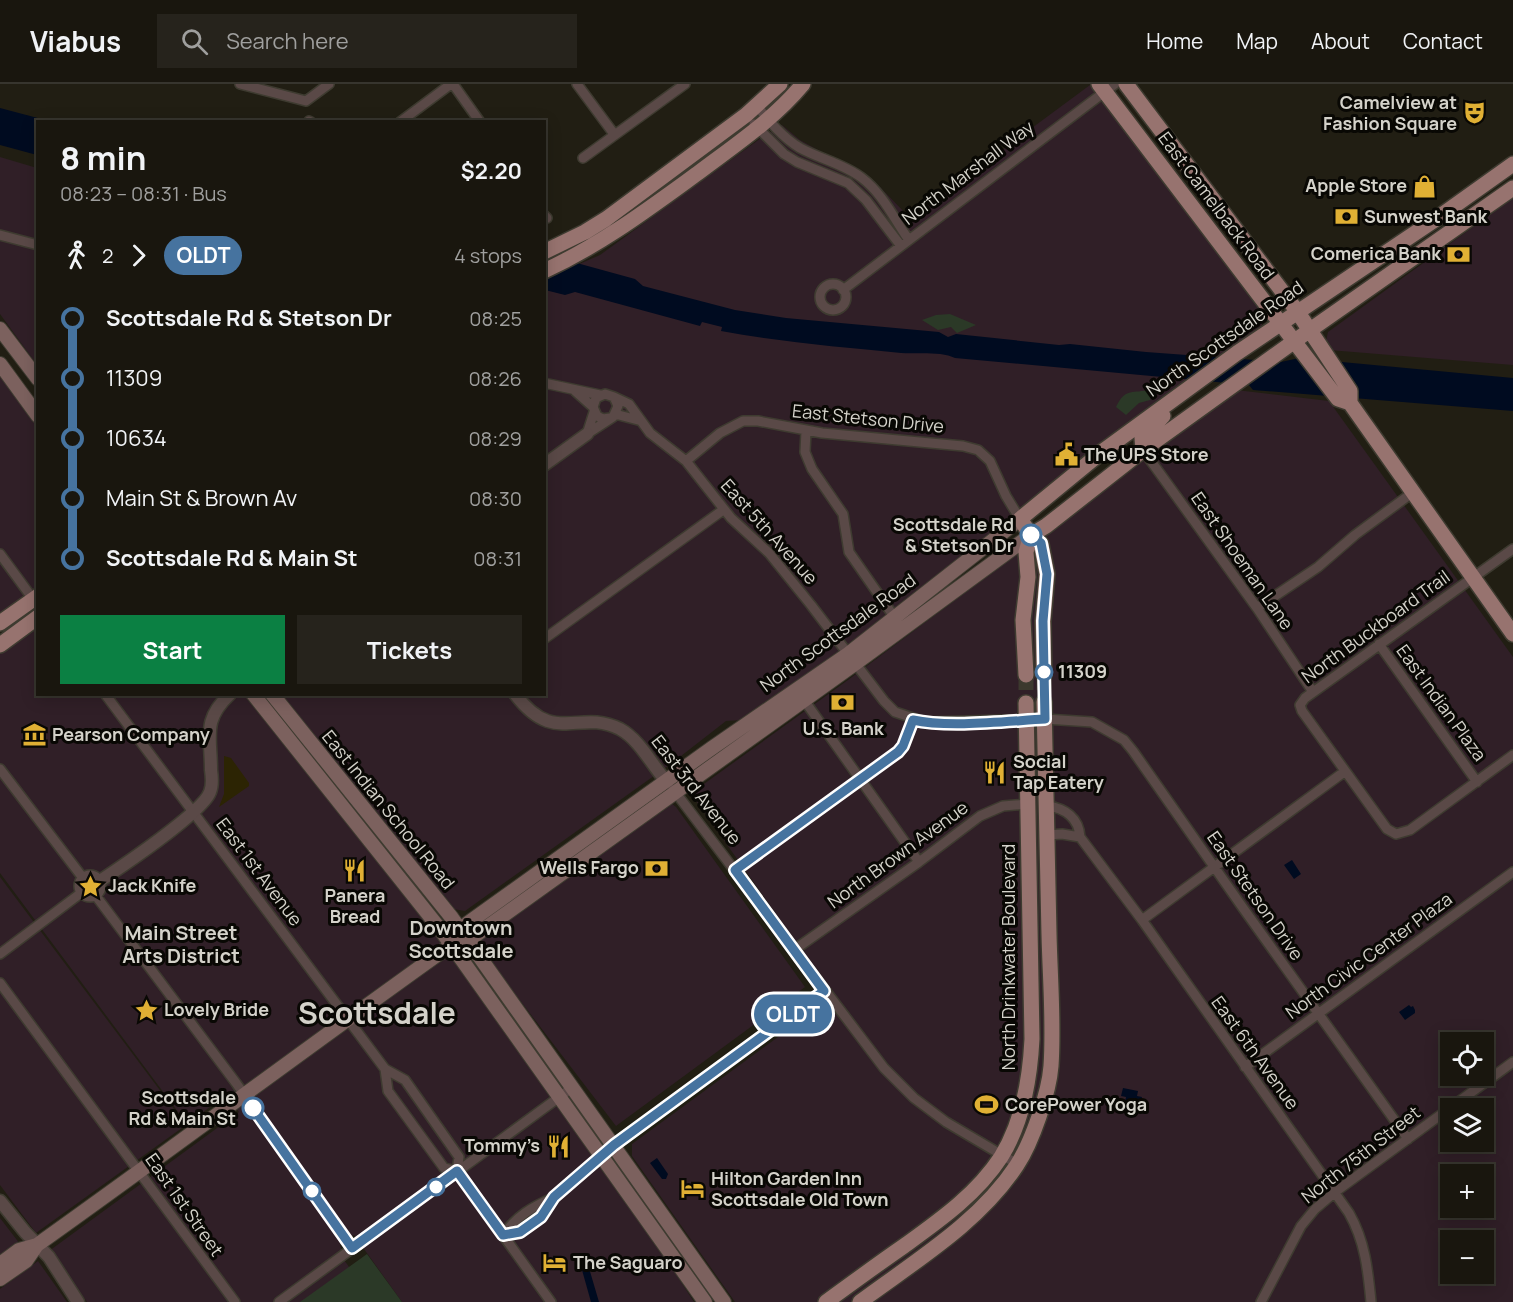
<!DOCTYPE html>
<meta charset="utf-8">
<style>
:root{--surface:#19160e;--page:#26231c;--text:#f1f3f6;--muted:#9f9f9e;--line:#37352e;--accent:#0b8043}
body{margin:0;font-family:Manrope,sans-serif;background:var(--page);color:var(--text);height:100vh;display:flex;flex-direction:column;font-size:22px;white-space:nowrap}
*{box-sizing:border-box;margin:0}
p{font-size:20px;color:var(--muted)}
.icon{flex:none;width:33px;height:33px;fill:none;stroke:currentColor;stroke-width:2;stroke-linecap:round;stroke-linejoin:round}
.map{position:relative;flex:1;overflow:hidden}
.details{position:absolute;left:36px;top:36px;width:510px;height:576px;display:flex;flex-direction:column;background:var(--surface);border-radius:0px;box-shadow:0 3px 15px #0003,0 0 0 2px var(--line)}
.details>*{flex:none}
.badge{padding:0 12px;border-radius:20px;font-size:21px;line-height:39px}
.tools{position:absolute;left:1440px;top:948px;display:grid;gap:12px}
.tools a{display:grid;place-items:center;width:54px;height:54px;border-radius:0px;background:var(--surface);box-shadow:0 3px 15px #0003,0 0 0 2px var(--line);font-size:30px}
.map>.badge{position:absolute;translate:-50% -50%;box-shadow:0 0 0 3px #fff}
.legs{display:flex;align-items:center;gap:9px;height:66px;padding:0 24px;font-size:20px}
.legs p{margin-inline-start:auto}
.overview{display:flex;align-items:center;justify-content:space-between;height:102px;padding:0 24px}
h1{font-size:33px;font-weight:700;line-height:45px}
.button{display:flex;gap:12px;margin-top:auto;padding:12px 24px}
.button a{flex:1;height:69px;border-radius:0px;background:var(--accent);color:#fff;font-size:24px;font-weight:700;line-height:69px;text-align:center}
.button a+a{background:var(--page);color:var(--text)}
ul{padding:0 24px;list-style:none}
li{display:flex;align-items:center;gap:21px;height:60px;font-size:22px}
li i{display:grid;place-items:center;width:9px;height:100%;margin:0 8px;background:currentColor}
li i::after{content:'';width:15px;height:15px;margin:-8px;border:4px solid;border-radius:50%;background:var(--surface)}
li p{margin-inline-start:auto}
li:first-child i{background:linear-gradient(#0000 50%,currentColor 0)}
li:last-child i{background:linear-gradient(currentColor 50%,#0000 0)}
header{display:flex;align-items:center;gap:36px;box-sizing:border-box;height:84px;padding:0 30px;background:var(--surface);border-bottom:2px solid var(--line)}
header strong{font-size:28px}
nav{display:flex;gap:33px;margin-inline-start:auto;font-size:21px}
.search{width:420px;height:54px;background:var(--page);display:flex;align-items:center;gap:15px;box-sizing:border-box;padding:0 21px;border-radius:0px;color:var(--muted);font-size:22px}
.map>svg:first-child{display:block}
.commercial{fill:#301f27;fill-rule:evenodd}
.green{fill:#2b3927}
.sand{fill:#2c2403}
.water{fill:#000b20}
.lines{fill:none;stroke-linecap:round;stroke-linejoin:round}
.primary-tunnel{stroke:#3c392e;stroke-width:15;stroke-dasharray:15 8;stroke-linecap:butt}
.minor-casing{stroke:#3e3b30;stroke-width:12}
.tertiary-casing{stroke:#3e3b30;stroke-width:15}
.secondary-casing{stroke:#3e3b30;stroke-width:16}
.primary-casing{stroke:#3e3b30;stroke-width:18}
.minor{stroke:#5a4947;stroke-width:9}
.tertiary{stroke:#5a4947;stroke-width:12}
.secondary{stroke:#7c615e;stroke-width:14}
.primary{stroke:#97736f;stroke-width:15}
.line-1-casing{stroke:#fff;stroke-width:14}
.line-1{stroke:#46739f;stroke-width:9}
.stop-1-dot{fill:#fff;stroke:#46739f;stroke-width:3}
.labels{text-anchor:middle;stroke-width:6;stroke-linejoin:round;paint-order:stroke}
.poi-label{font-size:18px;font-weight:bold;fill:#d4d2ca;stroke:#090804;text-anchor:start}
.street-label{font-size:18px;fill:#d4d2ca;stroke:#090804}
.stop-label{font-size:18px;font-weight:bold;fill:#d4d2ca;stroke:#090804;text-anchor:end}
.neighbourhood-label{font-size:20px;font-weight:bold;fill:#d4d2ca;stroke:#090804}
.town-label{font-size:30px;font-weight:bold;fill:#d4d2ca;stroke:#090804}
</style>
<header>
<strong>Viabus</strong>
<div class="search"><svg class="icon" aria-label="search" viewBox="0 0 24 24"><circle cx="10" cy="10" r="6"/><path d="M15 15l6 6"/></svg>Search here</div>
<nav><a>Home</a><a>Map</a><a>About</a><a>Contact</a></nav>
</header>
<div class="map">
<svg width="1513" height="1218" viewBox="0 0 1513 1218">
<rect width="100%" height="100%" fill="#211e13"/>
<path class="commercial" d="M1090,1l173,227 -1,13 -239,182 -120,100 -73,53 -87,60 -17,1 -54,42 -207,148 -12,-2 -173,-214 264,-1 1,-415 55,-24 161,-117 21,-13 18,15 74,41 36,37z
M0,73l37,11v197l-37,-51z
M1513,114v167l-184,-15 -3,-9 2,-9z
M0,290l38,51 -1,163 -37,28z
M1236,306l93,11 184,256v645h-778l-103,-146v-12l202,-148 -140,-198 3,-9 151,-109zM1450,958h34v34h-34zM1450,1024h34v34h-34zM1450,1090h34v34h-34zM1450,1156h34v34h-34z
M37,541l1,69 211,1 187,236 211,298 47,73h-292l-48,-67 -14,10 4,15 31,42h-288l-38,-51 190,-139 -13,-17 -39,29 -187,-251v-221z
M671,719l5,4 129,180 -189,139 -133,-174 -3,-6 1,-5 3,-5z
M0,793l186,248 -150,108 -36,-48z
M0,1134l20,26 -20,14z
M38,1177l29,41h-67v-13z"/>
<path class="green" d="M950,230l26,11 -19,8 -6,-6 -13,3 -16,-10 14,-5z
M1150,305l8,5h-6l-2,6 -11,3 -13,12 -10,-8c10,-21 17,-12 34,-18z
M367,1170l35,48h-102z"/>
<path class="sand" d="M224,672l7,2 18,25v3l-30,21 5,-13z"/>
<path class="water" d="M0,24l49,13 -11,1 -1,33 -37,-10z
M544,170l91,25 8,7 92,24 51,8 153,14 9,5 8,-3 103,11 11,-1 76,8 135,10 18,-4 214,20v33l-260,-21 -4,-5 -294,-27c-13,-7 -38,-4 -54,-5 -60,-6 -121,-11 -180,-22l1,-4 -20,-5 -2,4 -125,-34 -10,3 -20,-5z
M1292,776l9,14 -7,5 -10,-14z
M1409,921l2,2 2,-1 2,4v3l-10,7 -6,-8z
M1123,1004l15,3 -1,5 5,1 -2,8 -15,-3 1,-5 -5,-1z
M657,1074l11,16 -2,5h-4l-12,-16z
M589,1184l10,34h-8l-9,-32z"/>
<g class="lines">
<path class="primary-tunnel" d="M1026,591v28
M1044,591v27"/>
<defs>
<path id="minor" d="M240,0l66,17 23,-17
M453,0l27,38
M577,0l37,50
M757,22c12,15 26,32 43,42 20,11 44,16 62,30 21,16 32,41 47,62
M309,37l2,1
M400,38l51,-38
M754,40l30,30 13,8 51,21 18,17 35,46
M583,74l102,-74
M544,131l3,3
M0,151l38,10
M820 213a13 13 0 1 1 26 0a13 13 0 1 1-26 0Z
M843,206l272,-206
M544,299l56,12
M575,307l18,16 4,9 6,3 7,-1
M614,313l15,7 21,29 36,28 45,57 38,35 42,52 73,96 11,11 30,10 120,-3 47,3 32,18 9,11 110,157 165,231
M615,330l23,6
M806,347l-1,21 7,17 31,45 6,38 46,66
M587,350l26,-17 5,-11 -4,-9 -9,-3 -9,4 -3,9
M587,350l7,-22
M1143,366l114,158 56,84
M686,377l34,-28 23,-12h15l64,12 141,13 15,4 12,11 16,35 14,23
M1513,465l-208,149 -5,7 2,6 85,118 9,5 14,-4 103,-75
M0,470l36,49
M1257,524l61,-41 37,-32 57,-42
M544,555l179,-129
M1379,560l98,138
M105,610l280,375 20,11 54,77 -2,14
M804,616l115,162
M0,685l83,109
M673,705l211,279 30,30 32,24 71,42
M1047,722c18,2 32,12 33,31l62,83 207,293c16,28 19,57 22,89
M1048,751l14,-1 18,3
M735,786l163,-118 5,-6 10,-26
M79 802a11 11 0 1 1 22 0a11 11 0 1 1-22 0Z
M96,812l140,187 116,165
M1142,836l202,-148
M794,866l125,-88 61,-46 23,-10 25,-2
M0,870l81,-61
M0,899l235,319
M1245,983l268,-195
M385,985l3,22 56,77 13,3 94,131
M503,1151l18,-3 20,-15 13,-20 60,-52 210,-154
M503,1151c14,-19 29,-28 50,-37
M279,1218l294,-215
M1261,1218l40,-76 14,-17 20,-17 178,-130"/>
<path id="tertiary" d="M544,381l43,-31
M515,610c40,53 63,14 105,35 20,11 31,35 46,52
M100,797c21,-14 103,-69 110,-89 3,-7 2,-15 1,-22 0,-34 -9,-50 19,-76
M0,1117l25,31 24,25 29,45"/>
<path id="secondary" d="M0,245l38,50
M0,280l38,52
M253,610l187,235 265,373
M272,610l180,224 272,384
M455,854l5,-8 8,-7 244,-175 136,-94 172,-135
M0,1180l19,-14 18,-5
M0,1195l26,-18 11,-16c139,-99 275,-201 414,-300l16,-4 9,-6 380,-272 175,-128"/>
<path id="primary" d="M1099,0l239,315 12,4
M1126,0l171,227 53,80v12l163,231
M544,168l41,-20 21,-13 140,-104 34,-31
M544,187c58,-27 103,-61 154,-98 37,-28 75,-53 105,-89
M1143,366l-1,-12 21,-22
M1031,451l15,-9 97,-76 167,-120 203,-142
M0,539l38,-27
M0,561l38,-28
M1026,591l-3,-55 5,-43 -2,-25 5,-17
M1044,591l-1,-54 4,-47 -6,-30 -10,-9 -11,-16 83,-68 134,-98 199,-134 77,-55
M826,1218c26,-19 52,-38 78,-56 36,-26 73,-52 97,-89 22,-35 29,-78 31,-118l-6,-336
M860,1218c55,-41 119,-79 157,-137 15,-23 32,-72 34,-99 3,-43 -1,-88 -2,-132 -1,-77 -3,-154 -5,-232"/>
</defs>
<use href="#minor" class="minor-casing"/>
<use href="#tertiary" class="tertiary-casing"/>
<use href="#secondary" class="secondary-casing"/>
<use href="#primary" class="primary-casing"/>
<use href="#minor" class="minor"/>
<use href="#tertiary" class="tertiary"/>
<use href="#secondary" class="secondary"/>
<use href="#primary" class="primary"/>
</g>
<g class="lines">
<defs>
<path id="line-1" d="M253,1024l99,140 105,-77 46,64 17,-3 21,-15 13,-20 60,-52 210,-154 -89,-121 163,-118 5,-6 10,-26c36,8 95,1 132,-1l-2,-98 4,-47 -6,-31 -10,-8"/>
</defs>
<use href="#line-1" class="line-1-casing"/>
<use href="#line-1" class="line-1"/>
</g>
<defs>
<symbol id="theatre-bare" viewBox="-9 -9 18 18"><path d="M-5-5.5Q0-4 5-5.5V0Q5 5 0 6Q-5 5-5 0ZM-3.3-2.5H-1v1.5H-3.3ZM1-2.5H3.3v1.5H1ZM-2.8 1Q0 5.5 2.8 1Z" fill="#e0b034" stroke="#090804" stroke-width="2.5" paint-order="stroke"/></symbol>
<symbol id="shop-bare" viewBox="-9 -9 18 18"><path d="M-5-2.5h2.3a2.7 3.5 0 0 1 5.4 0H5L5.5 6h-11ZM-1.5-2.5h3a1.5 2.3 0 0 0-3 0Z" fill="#e0b034" stroke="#090804" stroke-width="2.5" paint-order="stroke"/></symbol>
<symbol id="bank-bare" viewBox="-9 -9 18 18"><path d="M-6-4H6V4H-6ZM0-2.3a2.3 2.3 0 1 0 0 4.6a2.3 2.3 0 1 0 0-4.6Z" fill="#e0b034" stroke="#090804" stroke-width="2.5" paint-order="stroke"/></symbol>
<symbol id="civic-bare" viewBox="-9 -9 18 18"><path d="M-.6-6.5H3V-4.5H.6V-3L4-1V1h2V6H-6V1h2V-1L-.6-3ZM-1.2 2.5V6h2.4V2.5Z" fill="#e0b034" stroke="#090804" stroke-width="2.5" paint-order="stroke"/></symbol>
<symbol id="museum-bare" viewBox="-9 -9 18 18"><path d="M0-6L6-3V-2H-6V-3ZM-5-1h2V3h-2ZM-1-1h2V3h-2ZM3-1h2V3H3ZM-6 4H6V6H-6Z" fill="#e0b034" stroke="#090804" stroke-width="2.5" paint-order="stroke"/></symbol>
<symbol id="restaurant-bare" viewBox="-9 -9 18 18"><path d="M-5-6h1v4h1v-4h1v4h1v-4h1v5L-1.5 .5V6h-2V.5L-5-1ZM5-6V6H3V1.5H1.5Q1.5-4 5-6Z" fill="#e0b034" stroke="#090804" stroke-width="2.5" paint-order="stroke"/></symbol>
<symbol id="sight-bare" viewBox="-9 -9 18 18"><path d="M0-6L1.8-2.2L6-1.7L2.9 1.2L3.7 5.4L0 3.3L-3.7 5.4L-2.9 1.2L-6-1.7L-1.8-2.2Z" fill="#e0b034" stroke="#090804" stroke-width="2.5" paint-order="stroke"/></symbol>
<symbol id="stadium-bare" viewBox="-9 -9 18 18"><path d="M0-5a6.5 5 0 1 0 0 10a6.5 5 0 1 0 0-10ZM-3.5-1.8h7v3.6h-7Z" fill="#e0b034" stroke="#090804" stroke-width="2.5" paint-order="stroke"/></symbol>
<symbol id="hotel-bare" viewBox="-9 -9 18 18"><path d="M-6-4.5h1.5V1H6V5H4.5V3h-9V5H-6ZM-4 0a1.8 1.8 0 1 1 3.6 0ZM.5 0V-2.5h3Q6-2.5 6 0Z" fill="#e0b034" stroke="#090804" stroke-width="2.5" paint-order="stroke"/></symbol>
</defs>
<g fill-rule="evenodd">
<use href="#theatre-bare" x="1458" y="12" width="33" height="33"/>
<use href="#shop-bare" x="1408" y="86" width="33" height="33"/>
<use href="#bank-bare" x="1330" y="116" width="33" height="33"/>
<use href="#bank-bare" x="1442" y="154" width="33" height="33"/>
<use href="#civic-bare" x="1050" y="354" width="33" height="33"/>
<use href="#bank-bare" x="826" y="602" width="33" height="33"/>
<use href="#museum-bare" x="18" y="634" width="33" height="33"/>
<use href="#restaurant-bare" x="978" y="672" width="33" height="33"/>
<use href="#bank-bare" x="640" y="768" width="33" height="33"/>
<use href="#restaurant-bare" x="338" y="770" width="33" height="33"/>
<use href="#sight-bare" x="74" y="786" width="33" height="33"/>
<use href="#sight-bare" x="130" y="910" width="33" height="33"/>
<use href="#stadium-bare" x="970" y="1004" width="33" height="33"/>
<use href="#restaurant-bare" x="542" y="1046" width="33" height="33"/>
<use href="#hotel-bare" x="676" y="1088" width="33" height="33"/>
<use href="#hotel-bare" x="538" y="1162" width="33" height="33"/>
</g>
<g class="stop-1-dot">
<circle cx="1031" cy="451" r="10"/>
<circle cx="1044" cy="588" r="8"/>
<circle cx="253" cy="1024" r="10"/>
<circle cx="436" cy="1103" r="8"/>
<circle cx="312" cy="1107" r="8"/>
</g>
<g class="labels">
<g class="poi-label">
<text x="1457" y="25" text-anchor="end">Camelview at<tspan x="1457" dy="21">Fashion Square</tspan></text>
<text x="1407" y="108" text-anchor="end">Apple Store</text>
<text x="1364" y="139">Sunwest Bank</text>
<text x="1441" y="176" text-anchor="end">Comerica Bank</text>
<text x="1084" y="377">The UPS Store</text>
<text x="843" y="651" text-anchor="middle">U.S. Bank</text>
<text x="52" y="657">Pearson Company</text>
<text x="1013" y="684">Social<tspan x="1013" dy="21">Tap Eatery</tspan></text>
<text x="639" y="790" text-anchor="end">Wells Fargo</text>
<text x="108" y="808">Jack Knife</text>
<text x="355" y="818" text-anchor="middle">Panera<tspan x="355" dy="21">Bread</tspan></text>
<text x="164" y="932">Lovely Bride</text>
<text x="1005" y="1027">CorePower Yoga</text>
<text x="540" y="1068" text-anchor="end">Tommy’s</text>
<text x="711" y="1101">Hilton Garden Inn<tspan x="711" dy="21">Scottsdale Old Town</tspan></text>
<text x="573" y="1185">The Saguaro</text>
</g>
<g class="street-label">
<text transform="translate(968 89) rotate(-37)" y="6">North Marshall Way</text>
<text transform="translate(1216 122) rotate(53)" y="6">East Camelback Road</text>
<text transform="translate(1225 255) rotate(-35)" y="6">North Scottsdale Road</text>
<text transform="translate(868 335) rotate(6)" y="6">East Stetson Drive</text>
<text transform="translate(769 448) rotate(48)" y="6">East 5th Avenue</text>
<text transform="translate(1242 477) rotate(55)" y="6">East Shoeman Lane</text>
<text transform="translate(1376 543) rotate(-36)" y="6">North Buckboard Trail</text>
<text transform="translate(838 549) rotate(-36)" y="6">North Scottsdale Road</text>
<text transform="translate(1441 619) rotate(54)" y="6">East Indian Plaza</text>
<text transform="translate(696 706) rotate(52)" y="6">East 3rd Avenue</text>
<text transform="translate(388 726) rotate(51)" y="6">East Indian School Road</text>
<text transform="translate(898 771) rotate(-36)" y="6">North Brown Avenue</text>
<text transform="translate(259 788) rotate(53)" y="6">East 1st Avenue</text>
<text transform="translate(1255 812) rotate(55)" y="6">East Stetson Drive</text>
<text transform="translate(1369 872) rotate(-36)" y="6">North Civic Center Plaza</text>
<text transform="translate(1009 873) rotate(-90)" y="6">North Drinkwater Boulevard</text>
<text transform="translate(1255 969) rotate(54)" y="6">East 6th Avenue</text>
<text transform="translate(1361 1071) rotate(-38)" y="6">North 75th Street</text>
<text transform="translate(184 1121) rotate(55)" y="6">East 1st Street</text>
</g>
<g class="stop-label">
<text x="1014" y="447">Scottsdale Rd<tspan x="1014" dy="21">&amp; Stetson Dr</tspan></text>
<text x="1058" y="594" text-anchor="start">11309</text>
<text x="236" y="1020">Scottsdale<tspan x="236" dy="21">Rd &amp; Main St</tspan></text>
</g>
<g class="neighbourhood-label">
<text x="461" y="851">Downtown<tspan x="461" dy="23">Scottsdale</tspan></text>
<text x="181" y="856">Main Street<tspan x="181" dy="23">Arts District</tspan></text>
</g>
<g class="town-label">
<text x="377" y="940">Scottsdale</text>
</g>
</g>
</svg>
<div class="tools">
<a><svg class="icon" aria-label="locate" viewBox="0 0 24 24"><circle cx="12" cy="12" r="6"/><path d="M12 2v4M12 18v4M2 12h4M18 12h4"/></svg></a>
<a><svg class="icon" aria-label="layers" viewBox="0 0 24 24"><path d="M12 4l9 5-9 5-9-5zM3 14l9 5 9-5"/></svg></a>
<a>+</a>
<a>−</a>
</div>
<b class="badge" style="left:793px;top:930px;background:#46739f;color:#fff">OLDT</b>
<section class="details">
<div class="overview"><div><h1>8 min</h1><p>08:23 – 08:31 · Bus</p></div><b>$2.20</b></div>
<div class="legs"><svg class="icon" aria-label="walk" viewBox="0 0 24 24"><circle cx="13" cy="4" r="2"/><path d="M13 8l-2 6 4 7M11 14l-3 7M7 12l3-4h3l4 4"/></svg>2<svg class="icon" aria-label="forward" viewBox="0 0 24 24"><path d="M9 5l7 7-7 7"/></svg><b class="badge" style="background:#46739f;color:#fff">OLDT</b><p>4 stops</p></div>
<ul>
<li><i style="color:#46739f"></i><b>Scottsdale Rd &amp; Stetson Dr</b><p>08:25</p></li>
<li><i style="color:#46739f"></i><span>11309</span><p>08:26</p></li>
<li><i style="color:#46739f"></i><span>10634</span><p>08:29</p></li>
<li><i style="color:#46739f"></i><span>Main St &amp; Brown Av</span><p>08:30</p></li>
<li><i style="color:#46739f"></i><b>Scottsdale Rd &amp; Main St</b><p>08:31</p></li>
</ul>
<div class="button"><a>Start</a><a>Tickets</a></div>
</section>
</div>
